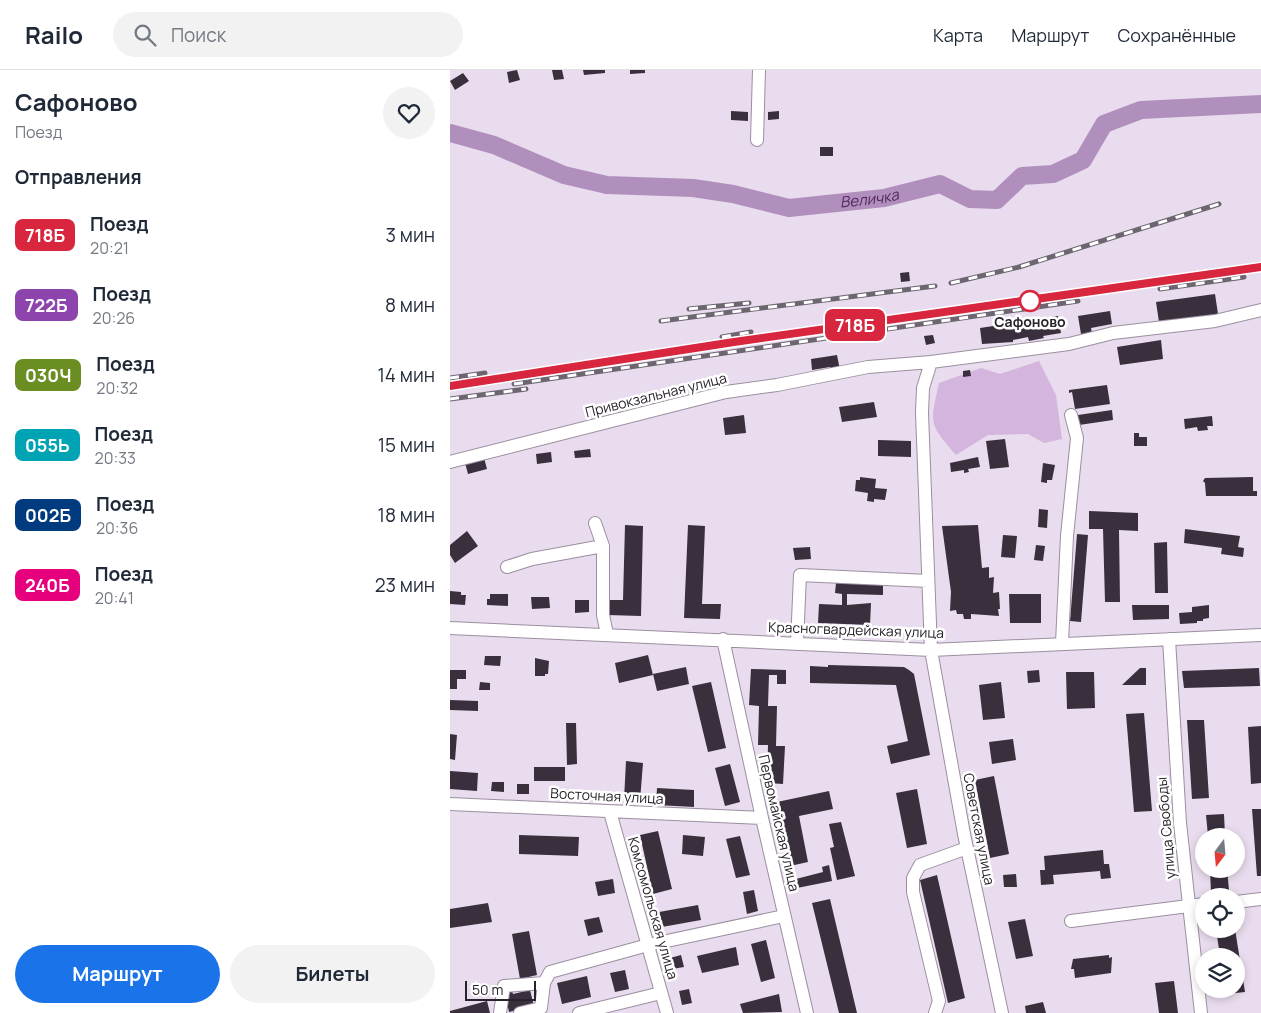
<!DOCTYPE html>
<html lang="ru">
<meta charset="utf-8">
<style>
:root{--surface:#fff;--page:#f2f2f3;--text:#1f2937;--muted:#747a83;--line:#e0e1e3;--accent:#1a73e8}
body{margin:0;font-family:Manrope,sans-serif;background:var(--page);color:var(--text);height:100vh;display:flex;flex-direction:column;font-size:19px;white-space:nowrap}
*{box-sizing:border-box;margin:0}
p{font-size:16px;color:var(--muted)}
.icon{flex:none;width:28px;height:28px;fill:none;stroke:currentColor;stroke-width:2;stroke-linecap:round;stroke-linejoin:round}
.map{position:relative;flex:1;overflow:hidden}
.sheet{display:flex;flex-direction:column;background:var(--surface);width:450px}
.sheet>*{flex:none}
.badge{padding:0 10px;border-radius:8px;font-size:18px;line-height:32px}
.needle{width:32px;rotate:196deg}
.controls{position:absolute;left:745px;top:758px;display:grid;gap:10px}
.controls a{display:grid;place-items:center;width:50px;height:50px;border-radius:50%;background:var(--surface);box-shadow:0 2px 8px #0003;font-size:25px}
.scale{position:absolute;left:15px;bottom:12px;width:71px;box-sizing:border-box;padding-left:5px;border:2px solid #28232a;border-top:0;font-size:14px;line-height:18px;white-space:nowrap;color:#28232a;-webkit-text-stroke:4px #fff;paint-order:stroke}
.map>.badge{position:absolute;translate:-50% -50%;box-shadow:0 0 0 2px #fff}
h2{padding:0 15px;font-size:19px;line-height:45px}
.round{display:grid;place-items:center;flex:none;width:52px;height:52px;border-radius:26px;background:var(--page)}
.summary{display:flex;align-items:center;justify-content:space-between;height:85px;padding:0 15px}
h1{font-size:24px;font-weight:700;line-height:38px}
.button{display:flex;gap:10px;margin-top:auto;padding:10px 15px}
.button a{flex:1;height:58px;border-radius:30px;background:var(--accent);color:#fff;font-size:20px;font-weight:700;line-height:58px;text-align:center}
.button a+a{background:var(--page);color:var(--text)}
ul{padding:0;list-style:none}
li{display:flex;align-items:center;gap:15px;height:70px;padding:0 15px}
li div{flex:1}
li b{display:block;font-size:19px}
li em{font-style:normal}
li .badge{min-width:55px;font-weight:700;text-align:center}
header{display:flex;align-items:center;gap:30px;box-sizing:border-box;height:70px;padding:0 25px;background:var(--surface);border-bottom:1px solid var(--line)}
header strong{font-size:24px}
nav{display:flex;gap:28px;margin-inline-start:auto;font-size:18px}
.search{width:350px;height:45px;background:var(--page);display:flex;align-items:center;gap:12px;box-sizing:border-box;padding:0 18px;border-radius:28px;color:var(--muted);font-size:19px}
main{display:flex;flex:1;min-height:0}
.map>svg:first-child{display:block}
.green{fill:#d3b5de}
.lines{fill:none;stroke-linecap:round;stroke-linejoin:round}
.river{stroke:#b18fbd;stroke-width:18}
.building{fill:#392f3d}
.minor-casing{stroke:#9b8f9f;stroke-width:14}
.minor{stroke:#fff;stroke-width:12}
.rail-casing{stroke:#6d6671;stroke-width:5}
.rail{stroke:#fff;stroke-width:3;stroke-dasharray:9;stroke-linecap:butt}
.line-casing{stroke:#fff;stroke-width:11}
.line{stroke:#d7263d;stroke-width:8}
.stop-dot{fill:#fff;stroke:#d7263d;stroke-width:2.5}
.labels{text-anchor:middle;stroke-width:5;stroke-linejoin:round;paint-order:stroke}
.stop-label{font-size:14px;font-weight:bold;fill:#28232a;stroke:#fff}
.street-label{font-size:14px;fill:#28232a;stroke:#fff}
.water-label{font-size:15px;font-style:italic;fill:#51265e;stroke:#fff}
</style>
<header>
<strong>Railo</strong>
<div class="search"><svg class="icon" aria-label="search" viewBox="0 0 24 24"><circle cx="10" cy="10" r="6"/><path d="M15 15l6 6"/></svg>Поиск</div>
<nav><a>Карта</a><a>Маршрут</a><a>Сохранённые</a></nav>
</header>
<main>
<section class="sheet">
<div class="summary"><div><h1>Сафоново</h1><p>Поезд</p></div><a class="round"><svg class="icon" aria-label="heart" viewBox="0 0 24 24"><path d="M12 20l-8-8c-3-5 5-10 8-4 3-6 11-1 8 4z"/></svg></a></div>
<h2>Отправления</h2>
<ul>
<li><span class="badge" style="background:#d7263d;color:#fff">718Б</span><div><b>Поезд</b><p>20:21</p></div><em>3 мин</em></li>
<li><span class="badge" style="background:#8e44ad;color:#fff">722Б</span><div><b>Поезд</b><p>20:26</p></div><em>8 мин</em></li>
<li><span class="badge" style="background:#6b8e23;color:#fff">030Ч</span><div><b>Поезд</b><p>20:32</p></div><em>14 мин</em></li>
<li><span class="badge" style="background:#00a3b4;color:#fff">055Ь</span><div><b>Поезд</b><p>20:33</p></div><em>15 мин</em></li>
<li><span class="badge" style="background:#003b80;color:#fff">002Б</span><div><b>Поезд</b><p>20:36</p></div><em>18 мин</em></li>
<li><span class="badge" style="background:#e6007e;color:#fff">240Б</span><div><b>Поезд</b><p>20:41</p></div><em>23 мин</em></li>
</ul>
<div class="button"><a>Маршрут</a><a>Билеты</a></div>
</section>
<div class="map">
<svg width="811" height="943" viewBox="0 0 811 943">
<rect width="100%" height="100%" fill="#e9dcee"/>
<path class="green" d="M589,291l17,34 6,44 -18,4 -16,-9 -40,1 -32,20c-28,-32 -26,-31 -17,-72l42,-15 19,6z"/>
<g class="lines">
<path class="river" id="s1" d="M0,63l44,12 70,30 43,10 86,3 40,6 56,14 95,-10 56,-14 30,15 27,1 25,-24 31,-2 30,-14 21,-36 37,-14 120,-6"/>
</g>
<path class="building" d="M67,0l3,10 -11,3 -2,-11z
M102,0h10l2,9 -10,1z
M133,0h22v3l-21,2z
M180,0h15v3l-15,1z
M13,3l6,8 -14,9 -5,-9z
M281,41l17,1v9l-17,-1z
M329,41v8l-11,1v-8z
M370,77h13v9h-13z
M459,202l1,9 -9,1 -1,-9z
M765,224l3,20 -59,8 -3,-20z
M660,241l2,13 -21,4 1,5 -11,1 -3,-18z
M608,246l3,17 -18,3 1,2 -15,3 -1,-4 -15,3v2l-31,2 -2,-16z
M483,265l2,8 -9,2 -2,-9z
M711,270l2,19 -43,6 -3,-18z
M387,285l3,15 -9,1 -1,-4 -18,3 -1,-11z
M520,300l1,6 -8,1v-6z
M657,315l3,19 -35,5 -3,-17 -3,1v-3z
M424,332l3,15 -35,5 -3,-15z
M662,340l1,10 -34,5 -1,-10z
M294,345l2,18 -21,2 -2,-17z
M762,346l1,10h-6l1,4 -10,1 -1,-4 -12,2 -1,-10z
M684,363h5v4h8v9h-13z
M555,369l4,28 -19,2 -4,-28z
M428,370l33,1v16l-33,-1z
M140,379l1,8 -16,1 -1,-7z
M101,382l1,10 -15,2 -1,-10z
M33,384l4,15 -19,5 -4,-15z
M528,387l2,10 -12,2 1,3 -5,1v-3l-13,2 -1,-9z
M593,393l12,2 -3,15h-5v3l-6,-1z
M410,407l16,2 -1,9 12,1 -2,11 -11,-1v3l-7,-1 1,-8 -13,-2 1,-11h4z
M803,407v14h4v5h-51l-1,-13 -2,-2 2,-3z
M589,439l9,1 -1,18 -9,-1z
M639,441l49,2v18l-19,-1 1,72h-15l-2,-73h-14z
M175,455l18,1 -2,90 -34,-1v-15h16z
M238,455l17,1 -3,78h19l-1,15 -36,-1z
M528,455l4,43 7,-1v11l5,-1 -1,16 6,-1 1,17h-2l1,7 -28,-2v5h-7l-1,-5h-6l-1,-4 -6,1 1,-19 -9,-66z
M735,459l55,7 -2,11 6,1 -1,9 -22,-3 1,-6 -38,-5z
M17,461l11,15 -23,17 -5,-8v-10z
M627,464l11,1 -7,87 -11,-1z
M553,465l14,1 -2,22 -14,-1z
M717,472l1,51h-13l-1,-50z
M586,475l9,1 -2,15 -9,-1z
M360,477l1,12 -16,1 -2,-12z
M386,513l47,2v10l-36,-1v11l24,-2 -1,22 -52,-2 1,-19 23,1v-11l-7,-1z
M0,521l11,1v3h5l-1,10 -15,-1z
M40,524h18v12l-21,-1v-6h3z
M559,524h32v29h-31z
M81,527h18l1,11 -18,1z
M125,530h14v12l-14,1z
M682,535h37v14l-36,1z
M759,535v13l-6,1v2h-6v2l-17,1 -1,-11 13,-1v-5z
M198,585l5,20 -34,8 -4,-20z
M35,586h16l-1,10 -16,-1z
M85,588l14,3 -1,13h-3v2h-10z
M378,595l76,2 5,3 5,4 16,81 -39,9 -4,-18 21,-5 -12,-56 -86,-2v-17l18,1z
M236,597l3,17 -32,7 -4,-17z
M690,598h6v17h-24z
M809,598l1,18 -76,2 -2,-17z
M301,599l35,1v14h-9v-9h-8l-1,31h9l-1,40h9l-2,38 -16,-1 1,-38h-10l1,-39 -10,-1z
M0,600h16v9h-9v10h-7z
M589,600l1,12 -12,1 -1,-12z
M616,602h28l1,36 -28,1z
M30,612l10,1v7h-11z
M261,612l15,66 -18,4 -16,-66z
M551,612l4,36 -22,2 -4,-35z
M0,630l28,1v10l-28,-1z
M694,643l8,98 -18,1 -8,-98z
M737,650h17l5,78 -17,1z
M116,653h10l1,41 -10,1z
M811,656v57l-10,1 -3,-57z
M0,664l7,1 -2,25 -5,-1z
M563,669l3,21 -24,4 -3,-22z
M176,691l17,2 -3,38 -16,-1z
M280,694l10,38 -15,4 -10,-38z
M84,697h31v14h-31z
M0,701l28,2 -1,18 -27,-2z
M544,706l15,78 -19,4 -15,-78z
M42,712h12v10l-13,-1z
M67,714h12v10h-12z
M207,718l37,2v17l-38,-2z
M467,719l10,55 -20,4 -11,-55z
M379,721l4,18 -34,7 9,46 -18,4 -13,-64z
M802,739h9v67h-4z
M774,744l1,22h-17l-2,-21z
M391,752l14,54 -18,4 -7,-32 4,-1 -5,-23z
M208,761l14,58 -19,5 -13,-59z
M69,765l60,2 -1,19 -59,-2z
M233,765l22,2 -2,19 -21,-2z
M290,766l10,39 -14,3 -10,-39z
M653,780l1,14h5l2,14 -10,1 -1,-8 -47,4 1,9 -13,1 -1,-15h5l-1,-14z
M379,795l3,16 -35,7 -1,-9 27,-7 -1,-5z
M760,799h17l2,21 -18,3z
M566,804l1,13h-13l-1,-12z
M487,805l28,123 -17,5 -28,-123z
M163,809l2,14 -17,3 -3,-14z
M304,820l4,21 -11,3 -4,-22z
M380,829l27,114h-18l-27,-110z
M38,833l4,19 -42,6v-19z
M248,835l3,15 -39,7 -3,-15z
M149,847l4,15 -15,4 -4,-16z
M575,849l8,37 -17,3 -8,-37z
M766,859h19l10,63 -19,2 -1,-5h11v-33h-16z
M79,861l8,44 -17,4 -8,-45z
M316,870l9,38 -14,4 -10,-38z
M286,877l3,18 -37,8 -5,-17z
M231,885l3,12 -12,2 -2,-11z
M659,885v3l3,-1 -1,16 -36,5 -1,-9h-3l2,-10z
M175,900l4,19 -14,3 -5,-19z
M137,906l4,21 -29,7 -5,-21z
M724,911l4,32h-19l-4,-30z
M239,919l3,14 -10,2 -3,-14z
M80,920l4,16 -25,6 -4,-19 7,-2 1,3z
M329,924l3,18 -39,1 -3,-9z
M37,931l3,12h-40v-2z
M593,932l3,11h-20l-1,-7z"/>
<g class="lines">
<defs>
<path id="minor" d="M307,70l2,-70
M0,392l276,-70 51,-7 91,-18 63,-5
M145,453l8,23v69l4,19
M57,497l25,-8 71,-13
M0,558l481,22 330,-15
M273,569l39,179 45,195
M719,569l11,184 21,190
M347,573l3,-68 128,6
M612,573l5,-107 10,-98 -6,-23
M0,734l312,14
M160,742l57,201
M786,832l25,-3
M621,851l133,-17
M50,943l4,-27 40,-3
M70,943l21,-5 3,-25 6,-11 98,-27 136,-29
M129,943l82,-20
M485,943l4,-12 -26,-109v-14l7,-13 47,-17
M552,943l-38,-179 -33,-184 -9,-237 1,-25 8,-26 138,-18 44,-11 102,-12 46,-11"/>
</defs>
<use href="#minor" class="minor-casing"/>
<use href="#minor" class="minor"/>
<defs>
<path id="rail" d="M501,213l68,-16 200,-63
M710,219l84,-12
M239,239l60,-6
M211,251l274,-35
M272,267l29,-5
M0,308l35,-5
M64,314l564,-83
M0,316l284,-44 527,-75
M0,329l76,-10"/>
</defs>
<use href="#rail" class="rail-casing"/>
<use href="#rail" class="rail"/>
</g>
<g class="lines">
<defs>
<path id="line" d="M0,316l284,-44 527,-75"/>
</defs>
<use href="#line" class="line-casing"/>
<use href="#line" class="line"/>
</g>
<circle class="stop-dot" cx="580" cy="231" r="10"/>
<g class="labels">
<g class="stop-label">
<text x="580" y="257">Сафоново</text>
</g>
<g class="street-label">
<text transform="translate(206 325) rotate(-14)" y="5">Привокзальная улица</text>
<text transform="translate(406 560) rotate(2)" y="5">Красногвардейская улица</text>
<text transform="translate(157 726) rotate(3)" y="5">Восточная улица</text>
<text transform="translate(329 753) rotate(77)" y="5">Первомайская улица</text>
<text transform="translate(716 758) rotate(-95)" y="5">улица Свободы</text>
<text transform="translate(529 759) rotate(79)" y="5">Советская улица</text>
<text transform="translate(203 838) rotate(74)" y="5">Комсомольская улица</text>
</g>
<g class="water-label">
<text dy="5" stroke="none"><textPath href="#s1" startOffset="431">Величка</textPath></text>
</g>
</g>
</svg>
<div class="controls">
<a><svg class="needle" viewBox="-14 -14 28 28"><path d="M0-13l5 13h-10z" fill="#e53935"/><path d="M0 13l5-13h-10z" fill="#747a83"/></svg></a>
<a><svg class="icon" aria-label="locate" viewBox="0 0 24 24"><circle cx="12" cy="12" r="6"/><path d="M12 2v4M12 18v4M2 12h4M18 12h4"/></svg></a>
<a><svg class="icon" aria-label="layers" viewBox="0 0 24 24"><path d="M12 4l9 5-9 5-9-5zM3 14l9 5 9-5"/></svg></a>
</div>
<div class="scale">50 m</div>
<b class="badge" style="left:405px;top:255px;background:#d7263d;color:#fff">718Б</b>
</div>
</main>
